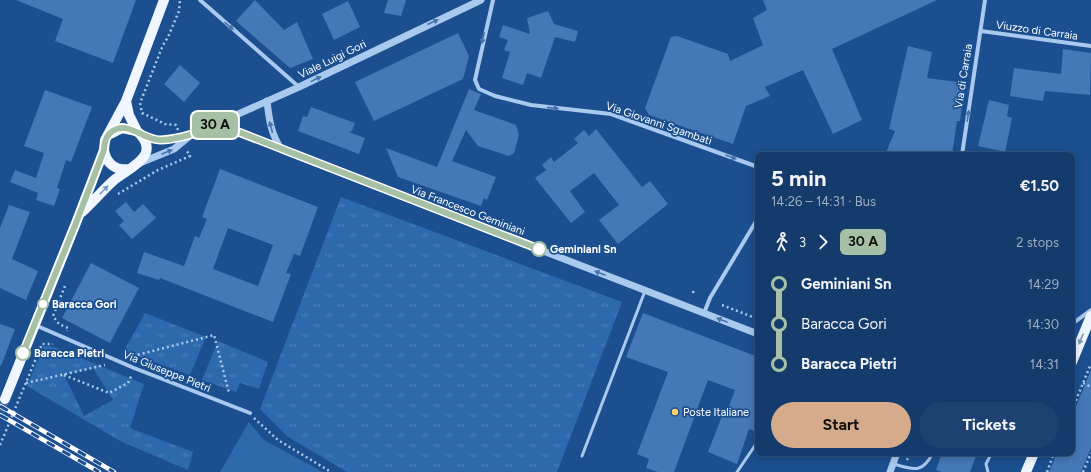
<!DOCTYPE html>
<meta charset="utf-8">
<style>
:root{--surface:#143b6b;--page:#1d4271;--text:#f1f3f6;--muted:#9dadc1;--line:#33557e;--accent:#d6ab8b}
body{margin:0;font-family:Figtree,sans-serif;background:var(--page);color:var(--text);height:100vh;display:flex;flex-direction:column;font-size:15px;white-space:nowrap}
*{box-sizing:border-box;margin:0}
p{font-size:13px;color:var(--muted)}
.icon{flex:none;width:22px;height:22px;fill:none;stroke:currentColor;stroke-width:2;stroke-linecap:round;stroke-linejoin:round}
.map{position:relative;flex:1;overflow:hidden}
.panel{position:absolute;left:755px;top:152px;width:320px;height:304px;display:flex;flex-direction:column;background:var(--surface);border-radius:8px;box-shadow:0 2px 10px #0003,0 0 0 1px var(--line)}
.panel>*{flex:none}
.badge{padding:0 8px;border-radius:6px;font-size:14px;line-height:26px}
.map>.badge{position:absolute;translate:-50% -50%;box-shadow:0 0 0 2px #fff}
.legs{display:flex;align-items:center;gap:6px;height:44px;padding:0 16px;font-size:13px}
.legs p{margin-inline-start:auto}
.summary{display:flex;align-items:center;justify-content:space-between;height:68px;padding:0 16px}
h1{font-size:22px;font-weight:700;line-height:30px}
.cta{display:flex;gap:8px;margin-top:auto;padding:8px 16px}
.cta a{flex:1;height:46px;border-radius:24px;background:var(--accent);color:#111;font-size:16px;font-weight:700;line-height:46px;text-align:center}
.cta a+a{background:var(--page);color:var(--text)}
ul{padding:0 16px;list-style:none}
li{display:flex;align-items:center;gap:14px;height:40px;font-size:15px}
li i{display:grid;place-items:center;width:6px;height:100%;margin:0 5px;background:currentColor}
li i::after{content:'';width:10px;height:10px;margin:-5px;border:3px solid;border-radius:50%;background:var(--surface)}
li p{margin-inline-start:auto}
li:first-child i{background:linear-gradient(#0000 50%,currentColor 0)}
li:last-child i{background:linear-gradient(currentColor 50%,#0000 0)}
.map>svg:first-child{display:block}
.grass{fill:url(#grass-tufts);fill-rule:evenodd}
.garden{fill:#2e69ad}
.building{fill:#4478b7;fill-rule:evenodd}
.lines{fill:none;stroke-linecap:round;stroke-linejoin:round}
.primary-tunnel{stroke:#3d69a0;stroke-width:10;stroke-dasharray:10 5;stroke-linecap:butt}
.path{stroke:#a9c9ee;stroke-width:2.5;stroke-dasharray:2 3;stroke-linecap:butt}
.service{stroke:#a9c9ee;stroke-width:3}
.minor{stroke:#a9c9ee;stroke-width:4}
.tertiary{stroke:#a9c9ee;stroke-width:7}
.primary{stroke:#f0f6ff;stroke-width:10}
.rail-casing{stroke:#fff;stroke-width:4.5}
.rail{stroke:#1b4f8f;stroke-width:3;stroke-dasharray:9;stroke-linecap:butt}
.oneway{fill:#4674ac}
.oneway2{fill:#7b9ac1}
.line-1-casing{stroke:#fff;stroke-width:9}
.line-1{stroke:#a6c0a6;stroke-width:6}
.stop-1-dot{fill:#fff;stroke:#a6c0a6;stroke-width:2}
.poi-dot{fill:#ffd166;stroke:#1b4f8f;stroke-width:1.5}
.labels{text-anchor:middle;stroke-width:3.5;stroke-linejoin:round;paint-order:stroke}
.street-label{font-size:11px;fill:#fff;stroke:#1b4f8f}
.stop-label{font-size:11px;font-weight:bold;fill:#fff;stroke:#1b4f8f;text-anchor:start}
.poi-label{font-size:11px;fill:#fff;stroke:#1b4f8f;text-anchor:start}
</style>
<div class="map">
<svg width="1091" height="472" viewBox="0 0 1091 472">
<defs>
<pattern id="grass-tufts" width="24" height="20" patternUnits="userSpaceOnUse"><rect width="24" height="20" fill="#2e69ad"/><path d="M3 7l-1-3M5 7V3M7 7l1-3M15 17l-1-3M17 17v-4M19 17l1-3" fill="none" stroke="#4d80b9"/></pattern>
</defs>
<rect width="100%" height="100%" fill="#1b4f8f"/>
<path class="grass" d="M341,197l281,105 -65,170h-210l-59,-35 -28,-28z
M145,313l61,24 -16,38 -66,-24z
M218,341l50,21 -9,27 -19,-6 -4,9 -34,-12z
M44,346l10,1 90,37 -14,44 63,24 -5,18 -66,-28 -95,-56zM93,368l20,32 -29,16 -20,-41z"/>
<path class="garden" d="M249,422l15,18 59,32h-103z"/>
<path class="building" d="M16,0h120l-23,63 -58,-22 8,-22z
M255,0l29,30 13,-8 16,37 -23,9 -54,-47z
M388,0h18l-5,16 -17,-3z
M763,0h174l-105,49 30,71 -29,14 -30,-64 -38,17 5,9 -24,10 -13,38 -84,-29 -4,-7 26,-71 6,-1 51,18 2,7 33,-16 -10,-27 14,-8z
M348,1l12,26 -26,13 -12,-26z
M548,11l6,13 24,7 -3,11 -20,-5 -14,41 -14,-5 -4,12 -21,-7 8,-26 -6,-2 4,-10 -9,-3 4,-12 27,9 -3,-16z
M458,33l11,23 -6,23 -89,42 -19,-39z
M908,46l24,6 -5,26 38,5 -5,38h-3l-5,34h-67l10,-24 -6,-2z
M1063,49l28,4 -1,42 -45,-4 -2,10 -33,-5 4,-28 47,6z
M180,65l20,18 -16,19 -20,-18z
M469,89l12,5 -7,16 42,15 3,10 -5,18 -5,3 -31,-10 -12,-16 -14,31 44,16 -9,23 -3,-2 -3,8 -83,-29 -12,-29 51,19z
M45,90l47,17 -21,55 -5,-2 -9,28 3,1 -6,17 -18,-6 2,-7 -28,-11 5,-12 21,8 8,-25 -20,-7z
M989,100l20,5 -2,11 5,2 -7,34 -27,-6z
M311,107l44,16 -3,8 -3,1 16,6 -6,16 -61,-23 5,-15 4,1z
M596,129l46,58 8,-6 18,23 -50,40 -19,-24 20,-15 -25,-32 -24,18 15,21 -14,11 -36,-45 11,-8 -4,-5 9,-8 3,5 24,-19 -4,-4 10,-9 5,6z
M220,169l98,38 -18,49 -6,-2 -8,19 5,1 -18,48 -113,-44 -1,2 -22,-7 7,-21 40,14 11,-30 4,2 8,-19 -5,-2zM228,228l45,17 -15,41 -45,-17z
M126,202l8,10 9,-8 13,14 -24,21 -13,-14 5,-4 -9,-10z
M9,205l21,7 -18,47 26,12 -12,29 -26,-12v-60z
M91,263l48,25 -29,55 -48,-25z
M643,313l115,44v75l-9,-3 -12,35 -29,-12 14,-36 3,1 10,-27 -27,-10 -34,92h-16l-12,-4 3,-9 -12,-5 31,-82 -42,-15z
M0,324l15,5 -14,37 -1,-1z
M1091,370v78l-10,24h-32l8,-19h15v-37z
M942,453h35l-7,19h-28l-6,-2z"/>
<g class="lines">
<path class="primary-tunnel" d="M0,411l5,-12"/>
<path class="path" d="M178,130l-2,-5 -11,-1 -23,-11 -2,-10 23,-58 5,-8 11,-26 1,-11
M118,194l40,-24 32,-14 -3,-5
M65,286l-12,30 6,8 9,4 -1,3
M693,293l1,-4
M722,305l36,14
M133,356l81,-21 15,58
M64,375l45,18 19,-10 4,-9
M26,383l79,-18
M1083,383l8,4
M1072,410l18,-44
M254,418l24,22 53,32
M0,445l42,-101h11
M907,460l3,-7
M1047,472l7,-19
M1083,472l8,-19"/>
<path class="service" d="M582,456l63,-165
M894,464c22,7 29,8 39,-11
M737,472l21,-31
M988,472l-2,-8 4,-8"/>
<path class="minor" d="M200,0l99,87
M493,0l-18,80 4,9 16,7 36,9 80,9 147,53
M981,31l110,15
M218,124l62,25
M144,136l16,4 28,-4
M962,155l23,-155
M704,313l6,-15 48,-80
M1072,324l19,-14
M35,325l99,43 116,45"/>
<path class="tertiary" d="M267,101c2,18 4,34 15,49l476,184
M140,163l34,-14 17,-14 108,-48 182,-87
M890,472l7,-19"/>
<path class="primary" d="M126,101l3,14 8,16
M104,150c2,14 12,21 26,19
M82,212c11,-10 20,-21 31,-31 15,-13 51,-25 24,-50l-15,-3 -12,6
M1072,362l19,-46
M5,399l71,-176 28,-73 1,-10 21,-39 38,-101
M1026,472l8,-19"/>
<defs>
<path id="rail" d="M0,406l114,66
M0,415l99,57"/>
</defs>
<use href="#rail" class="rail-casing"/>
<use href="#rail" class="rail"/>
</g>
<defs><path id="oneway-solid" d="M-6-.8H1V-3.2L6.5 0L1 3.2V.8H-6Z"/></defs>
<g class="oneway">
<use href="#oneway-solid" transform="translate(433 22) rotate(-25)"/>
<use href="#oneway-solid" transform="translate(229 26) rotate(41)"/>
<use href="#oneway-solid" transform="translate(483 38) rotate(102)"/>
<use href="#oneway-solid" transform="translate(316 79) rotate(-26)"/>
<use href="#oneway-solid" transform="translate(553 108) rotate(6)"/>
<use href="#oneway-solid" transform="translate(968 116) rotate(-81)"/>
<use href="#oneway-solid" transform="translate(271 127) rotate(-105)"/>
<use href="#oneway-solid" transform="translate(167 152) rotate(-23)"/>
<use href="#oneway-solid" transform="translate(731 157) rotate(20)"/>
<use href="#oneway-solid" transform="translate(600 273) rotate(-159)"/>
<use href="#oneway-solid" transform="translate(722 320) rotate(-159)"/>
</g>
<g class="oneway2">
<use href="#oneway-solid" transform="translate(104 190) rotate(-46)"/>
<use href="#oneway-solid" transform="translate(1081 339) rotate(113)"/>
</g>
<g class="lines">
<defs>
<path id="line-1" d="M23,353l53,-130 28,-73c0,-6 1,-12 6,-17 17,-15 33,8 51,7 21,-1 38,-8 57,-16l321,125"/>
</defs>
<use href="#line-1" class="line-1-casing"/>
<use href="#line-1" class="line-1"/>
</g>
<g class="stop-1-dot">
<circle cx="539" cy="249" r="7"/>
<circle cx="43" cy="304" r="5"/>
<circle cx="23" cy="353" r="7"/>
</g>
<circle class="poi-dot" cx="675" cy="412" r="4"/>
<g class="labels">
<g class="street-label">
<text transform="translate(1037 30) rotate(8)" y="4">Viuzzo di Carraia</text>
<text transform="translate(332 59) rotate(-26)" y="4">Viale Luigi Gori</text>
<text transform="translate(963 76) rotate(-81)" y="4">Via di Carraia</text>
<text transform="translate(659 123) rotate(19)" y="4">Via Giovanni Sgambati</text>
<text transform="translate(468 210) rotate(21)" y="4">Via Francesco Geminiani</text>
<text transform="translate(167 371) rotate(22)" y="4">Via Giuseppe Pietri</text>
</g>
<g class="stop-label">
<text x="550" y="253">Geminiani Sn</text>
<text x="52" y="308">Baracca Gori</text>
<text x="34" y="357">Baracca Pietri</text>
</g>
<g class="poi-label">
<text x="683" y="416">Poste Italiane</text>
</g>
</g>
</svg>
<b class="badge" style="left:215px;top:125px;background:#a6c0a6;color:#111">30 A</b>
<section class="panel">
<div class="summary"><div><h1>5 min</h1><p>14:26 – 14:31 · Bus</p></div><b>€1.50</b></div>
<div class="legs"><svg class="icon" aria-label="walk" viewBox="0 0 24 24"><circle cx="13" cy="4" r="2"/><path d="M13 8l-2 6 4 7M11 14l-3 7M7 12l3-4h3l4 4"/></svg>3<svg class="icon" aria-label="forward" viewBox="0 0 24 24"><path d="M9 5l7 7-7 7"/></svg><b class="badge" style="background:#a6c0a6;color:#111">30 A</b><p>2 stops</p></div>
<ul>
<li><i style="color:#a6c0a6"></i><b>Geminiani Sn</b><p>14:29</p></li>
<li><i style="color:#a6c0a6"></i><span>Baracca Gori</span><p>14:30</p></li>
<li><i style="color:#a6c0a6"></i><b>Baracca Pietri</b><p>14:31</p></li>
</ul>
<div class="cta"><a>Start</a><a>Tickets</a></div>
</section>
</div>
